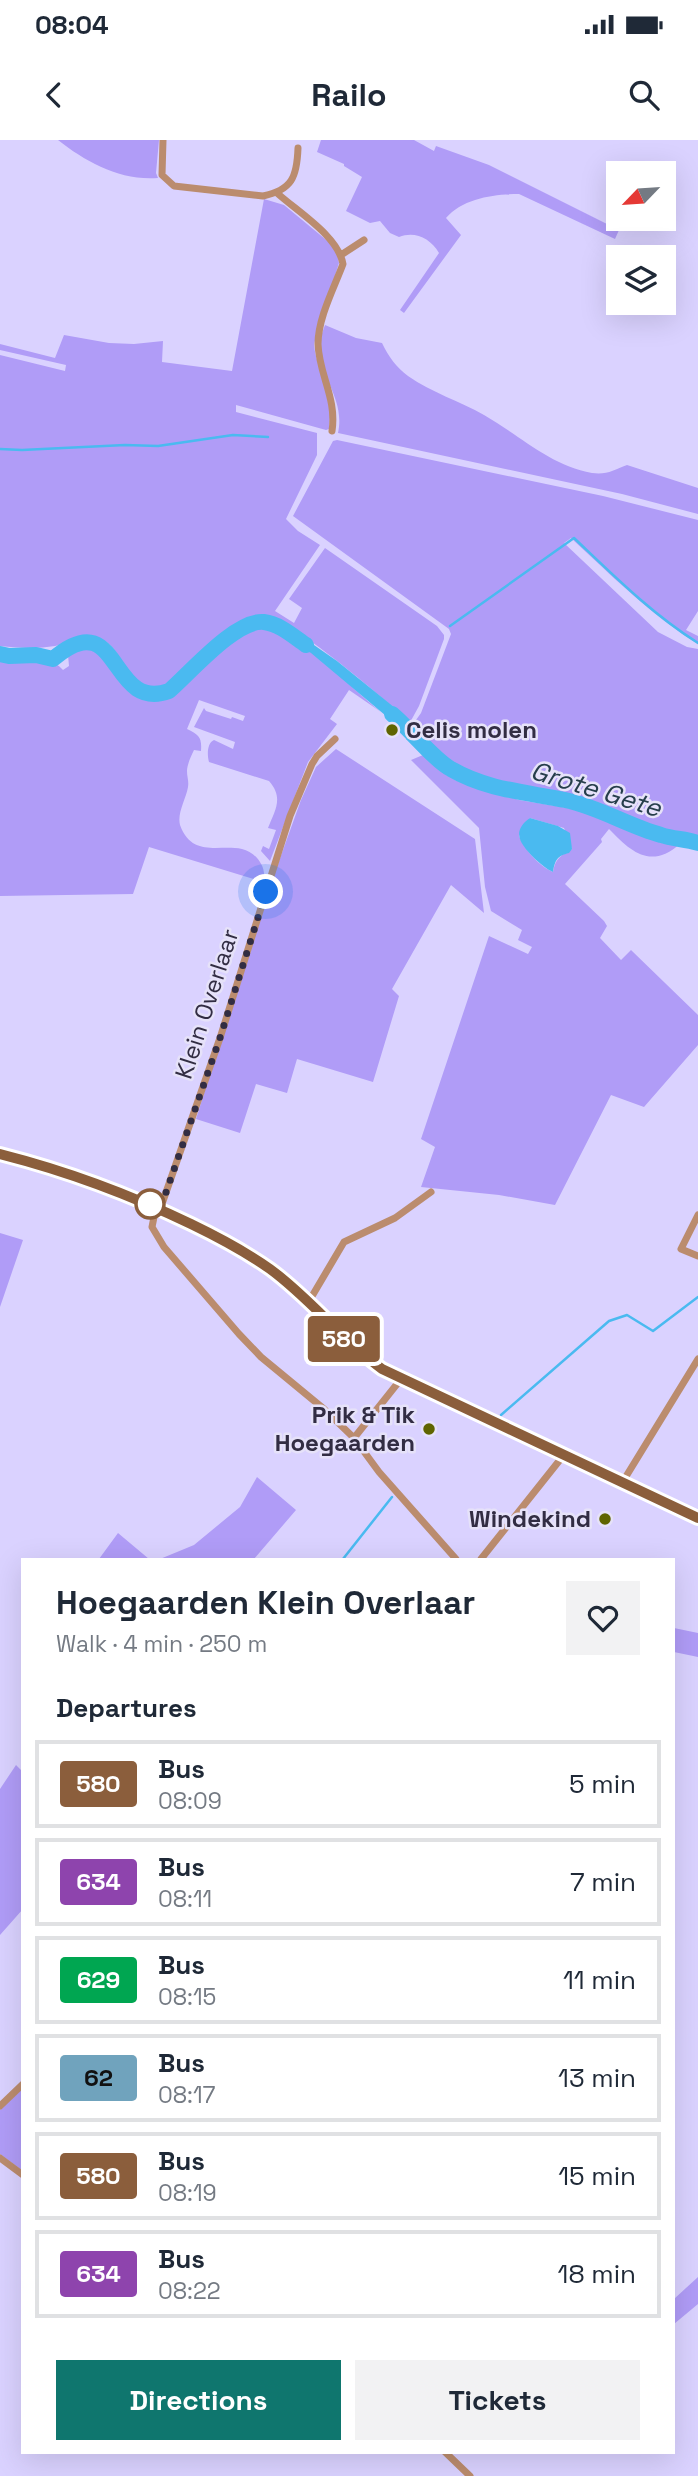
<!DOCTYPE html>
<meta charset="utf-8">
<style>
:root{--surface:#fff;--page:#f2f2f3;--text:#1f2937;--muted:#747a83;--line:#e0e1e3;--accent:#0f766e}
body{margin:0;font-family:"Space Grotesk",sans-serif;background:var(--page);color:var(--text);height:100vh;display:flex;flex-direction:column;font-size:26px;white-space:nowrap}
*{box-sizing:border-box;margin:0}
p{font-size:23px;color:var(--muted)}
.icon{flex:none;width:38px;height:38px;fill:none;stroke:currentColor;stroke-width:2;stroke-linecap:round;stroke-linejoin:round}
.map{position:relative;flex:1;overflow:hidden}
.panel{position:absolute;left:21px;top:1418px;width:654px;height:896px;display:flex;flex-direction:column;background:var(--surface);border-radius:0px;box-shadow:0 7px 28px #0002}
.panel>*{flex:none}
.badge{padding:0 14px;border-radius:5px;font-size:24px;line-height:46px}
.needle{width:46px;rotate:245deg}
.fabs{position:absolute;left:606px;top:21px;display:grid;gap:14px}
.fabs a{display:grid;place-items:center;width:70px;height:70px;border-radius:0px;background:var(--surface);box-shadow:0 7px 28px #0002;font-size:35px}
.you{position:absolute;width:35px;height:35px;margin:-18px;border:5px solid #fff;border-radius:50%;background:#1a73e8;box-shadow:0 0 0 10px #1a73e833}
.map>.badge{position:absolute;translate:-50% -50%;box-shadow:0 0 0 4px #fff}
h2{padding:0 35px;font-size:26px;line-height:63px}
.round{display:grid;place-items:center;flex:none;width:74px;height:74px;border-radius:0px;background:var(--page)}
.head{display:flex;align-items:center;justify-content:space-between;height:119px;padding:0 35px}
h1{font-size:33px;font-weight:700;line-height:52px}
.cta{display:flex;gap:14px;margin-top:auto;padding:14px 35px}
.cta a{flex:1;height:80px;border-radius:0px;background:var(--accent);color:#fff;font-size:28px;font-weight:700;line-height:80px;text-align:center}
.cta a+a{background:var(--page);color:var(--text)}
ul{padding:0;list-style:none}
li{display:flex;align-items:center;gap:21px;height:88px;margin:0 14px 10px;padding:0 21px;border:4px solid var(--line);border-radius:0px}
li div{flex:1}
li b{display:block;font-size:26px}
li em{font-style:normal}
li .badge{min-width:77px;font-weight:700;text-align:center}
.status{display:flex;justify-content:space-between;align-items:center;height:49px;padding:0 35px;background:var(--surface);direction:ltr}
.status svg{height:19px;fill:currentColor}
header{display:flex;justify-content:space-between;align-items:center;height:91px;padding:0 35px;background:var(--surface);font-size:32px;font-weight:700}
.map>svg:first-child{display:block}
.green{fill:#b09cf7;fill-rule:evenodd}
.water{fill:#4abaf0}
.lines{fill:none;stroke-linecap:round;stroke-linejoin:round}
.stream{stroke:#4abaf0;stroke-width:2.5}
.river{stroke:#4abaf0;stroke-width:16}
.street{stroke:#bb8c6e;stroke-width:7}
.secondary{stroke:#a96536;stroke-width:10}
.line-casing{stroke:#fff;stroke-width:16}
.line{stroke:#8b5e3c;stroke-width:10}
.walk{stroke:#322d43;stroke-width:7;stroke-dasharray:0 12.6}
.poi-dot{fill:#5f6400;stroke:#e6e2f9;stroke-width:2.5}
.stop-dot{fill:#fff;stroke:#8b5e3c;stroke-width:3.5}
.labels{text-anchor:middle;stroke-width:5;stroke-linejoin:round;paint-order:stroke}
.poi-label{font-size:24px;font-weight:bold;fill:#322d43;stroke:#e6e2f9;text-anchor:end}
.street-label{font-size:24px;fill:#322d43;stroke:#e6e2f9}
.water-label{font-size:26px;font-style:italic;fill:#263e4b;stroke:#e6e2f9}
</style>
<div class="status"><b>08:04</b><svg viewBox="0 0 49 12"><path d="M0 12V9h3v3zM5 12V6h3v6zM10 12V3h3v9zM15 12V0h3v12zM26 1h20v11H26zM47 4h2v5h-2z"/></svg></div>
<header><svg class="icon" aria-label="back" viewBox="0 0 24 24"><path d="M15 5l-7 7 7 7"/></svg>Railo<svg class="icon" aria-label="search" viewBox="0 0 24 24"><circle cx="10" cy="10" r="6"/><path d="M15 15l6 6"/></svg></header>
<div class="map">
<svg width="698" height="2336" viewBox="0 0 698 2336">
<rect width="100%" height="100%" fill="#dad2ff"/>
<path class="green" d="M58,0h101l-3,33 2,5c-38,3 -72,-16 -100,-38z
M321,0h93l20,11 2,-5 53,19 130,65 -4,9 -96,-45c-24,0 -56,4 -73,24l15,17 -57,78 -4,-3 39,-57c-9,-15 -24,-22 -40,-16l-9,-4 -10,-12 -10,2 -24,-12 16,-34 -18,-11v-2l-27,-12z
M264,59l20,6 52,43 3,15 -25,81c1,18 11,33 15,50 3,12 1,22 0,35l-3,1 -90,-25v7l81,21v22l-31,64 12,12 22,14 -45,66 19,12 8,-15 -13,-9 36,-51 112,78 7,9v4l-25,67 -11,20 -9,-8v-6c-24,-20 -104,-90 -131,-94 -10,-2 -27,5 -36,10 -21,12 -47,44 -66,62 -42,11 -38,-38 -63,-50 -15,-7 -33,3 -48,6 -18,3 -37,2 -55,0v-291l65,16 1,-6 -66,-15v-6l55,14 9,-23 45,8 25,1 29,-3 -1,21 70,9z
M325,185l31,13 26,5c6,13 15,25 26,33 24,17 52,25 76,39 35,20 67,51 108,58 15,2 22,-3 35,-8l71,23v26l-76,-20 -284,-61c8,-37 -23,-59 -18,-92 1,-5 3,-11 5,-16z
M337,300l266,56 95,24v91l-12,19 12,6v8c-47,-29 -87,-69 -127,-106l-7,5 94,89 29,15 11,2v190l-25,-8 -28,-4 -24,-14 -28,-12 -71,-11 -49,-13 -27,-17 -35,-33 10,-14 30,-79 -2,-5 -156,-113 40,-75z
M263,486c39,8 86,61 118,86l-32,-22 -19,29 7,5 -29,38 -38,99 -9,-10 2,-5 6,3 7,-19 -8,-2c7,-18 16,-30 1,-47l-60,-19c-2,-7 -2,-19 5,-22l19,9 2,-7 -41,-15 10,-19 2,3 25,8 1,-2 11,4 2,-5 -46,-16 -12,29c12,6 15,8 14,22l-7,-1c-3,6 -7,15 -7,21 0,6 2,10 1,16 -2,12 -11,26 -8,38 12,33 39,19 62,24 14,3 26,19 21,33l-114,-35 -16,47 -133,2v-238c20,4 49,-5 63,12l6,-4 -1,-11c7,-9 21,-7 32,-5l33,43 19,6 16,-2 70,-64z
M336,609l139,90 9,74 -33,-28 -59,104 7,7 -26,86 -76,-23 -10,34 -31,-9 -16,49 -44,-14 69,-219 36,-100 15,-33z
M423,615l32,25 64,20 79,13 38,21 44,10c-29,25 -48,9 -71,-15l-8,10 1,3 -37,42 39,37 3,5 -7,12 21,22 10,-10 67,65v30l-54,62 -33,-12 -56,110 -56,-10 -78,-8 14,-40 -14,-8 68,-203 39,18 4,-7 -14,-7 4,-10 -31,-19 -6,-24 -6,-59 -68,-68zM530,678l34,10 8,21c-11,6 -17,10 -19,23 -14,-6 -28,-22 -34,-36z
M0,1093l23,7 -23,67z
M257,1337l39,33 -42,49h-94l34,-14 46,-38z
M118,1393l31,26h-50z
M674,1488l24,5v24l-24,-5z
M16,1625l7,7v137l-23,26v-146z
M23,1948v83l-23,-17v-44z
M698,2137v27l-24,20v-25z"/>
<path class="water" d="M291,489l46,32 63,51 -1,6 9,8 -4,5 -93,-78 -22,-15z
M411,587l35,33 -9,8 -31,-29 2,-3 -2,-3z
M530,678l28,8 12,7 2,16 -3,4c-12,3 -14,7 -16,19 -7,-3 -12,-8 -18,-13 -14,-14 -25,-27 -5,-41z"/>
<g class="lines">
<path class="stream" d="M0,309l22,1 103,-5 33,1 75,-11 35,2
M450,486l124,-88c39,37 78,76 124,105
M501,1275l108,-94 18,-6 26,16 45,-34
M343,1419l49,-62"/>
<path class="river" d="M0,514l9,2 27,-1 17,4c68,-58 55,54 116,32 21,-18 67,-72 95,-69 16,2 30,15 42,23
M392,574c17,14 42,46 59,55 36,21 75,23 114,31 34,7 63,26 96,35 12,4 25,4 37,8"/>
<path class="street" d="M163,0l-1,35 12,11 89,10c29,-6 34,-19 35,-48
M277,53c21,19 61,43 66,71 -9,24 -25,54 -25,80 1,31 19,54 14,87
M341,115l23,-15
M335,599l-18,17 -5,8 -22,52 -70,222 -57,163 -7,6 -4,20 12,20 75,87 22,23 63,52 30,29
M698,1075l-17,34 17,7
M308,1163l36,-61 51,-24 36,-26
M401,1239l-47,59 25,34 77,87
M622,1343l76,-124
M481,1419l82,-103
M0,1966l23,-22
M0,2018l23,17
M445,2312l25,24"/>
<path class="secondary" d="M0,1014c67,16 129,40 191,70 27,13 55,28 79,45 40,30 71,70 112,100l316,149"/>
</g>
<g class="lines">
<defs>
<path id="line" d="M0,1014c67,17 129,40 191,70 27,13 55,28 79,45 41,30 71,70 112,100l316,149"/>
</defs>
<use href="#line" class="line-casing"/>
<use href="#line" class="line"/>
<path class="walk" d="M150,1064l6,3 7,-6 57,-163 46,-146"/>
</g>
<g class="poi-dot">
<circle cx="392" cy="590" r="7"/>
<circle cx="429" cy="1289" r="7"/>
<circle cx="605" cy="1379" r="7"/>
</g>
<circle class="stop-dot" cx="150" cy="1064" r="14"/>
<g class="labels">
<g class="poi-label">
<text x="406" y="598" text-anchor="start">Celis molen</text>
<text x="415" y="1283">Prik &amp; Tik<tspan x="415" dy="28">Hoegaarden</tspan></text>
<text x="591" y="1387">Windekind</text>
</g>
<g class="street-label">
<text transform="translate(207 864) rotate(-72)" y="8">Klein Overlaar</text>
</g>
<g class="water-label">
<text transform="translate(596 649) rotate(17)" y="9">Grote Gete</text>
</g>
</g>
</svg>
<div class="fabs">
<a><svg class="needle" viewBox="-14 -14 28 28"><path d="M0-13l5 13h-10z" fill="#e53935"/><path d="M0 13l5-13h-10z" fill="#747a83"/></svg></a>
<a><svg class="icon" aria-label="layers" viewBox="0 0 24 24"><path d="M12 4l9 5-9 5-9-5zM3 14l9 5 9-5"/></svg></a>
</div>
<div class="you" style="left:266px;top:752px"></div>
<b class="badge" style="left:344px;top:1199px;background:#8b5e3c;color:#fff">580</b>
<section class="panel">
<div class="head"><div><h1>Hoegaarden Klein Overlaar</h1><p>Walk · 4 min · 250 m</p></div><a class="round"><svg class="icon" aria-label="heart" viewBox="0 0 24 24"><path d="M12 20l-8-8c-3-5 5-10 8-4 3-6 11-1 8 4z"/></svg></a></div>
<h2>Departures</h2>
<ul>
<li><span class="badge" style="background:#8b5e3c;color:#fff">580</span><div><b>Bus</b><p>08:09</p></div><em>5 min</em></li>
<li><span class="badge" style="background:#8e44ad;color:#fff">634</span><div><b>Bus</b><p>08:11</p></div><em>7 min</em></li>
<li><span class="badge" style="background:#00a651;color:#fff">629</span><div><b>Bus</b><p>08:15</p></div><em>11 min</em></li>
<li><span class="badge" style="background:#70a3bd;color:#111">62</span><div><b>Bus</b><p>08:17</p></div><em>13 min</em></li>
<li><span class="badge" style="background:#8b5e3c;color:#fff">580</span><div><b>Bus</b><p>08:19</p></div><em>15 min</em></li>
<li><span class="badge" style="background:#8e44ad;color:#fff">634</span><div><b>Bus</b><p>08:22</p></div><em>18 min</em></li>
</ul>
<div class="cta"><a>Directions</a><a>Tickets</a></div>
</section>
</div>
